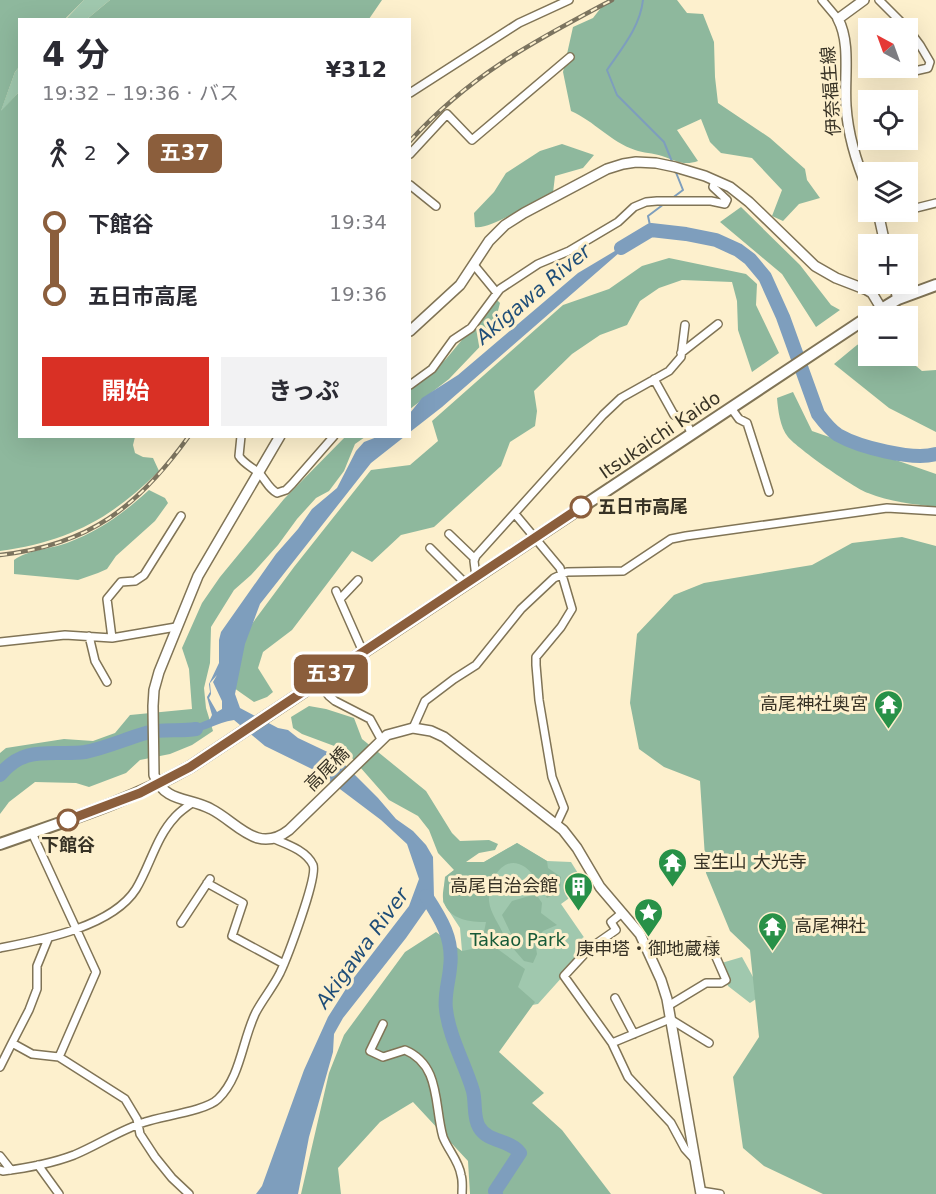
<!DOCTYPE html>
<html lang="ja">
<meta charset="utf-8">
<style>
:root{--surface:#fff;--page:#f2f2f3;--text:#2b2b33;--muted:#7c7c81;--accent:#d93025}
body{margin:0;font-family:"DejaVu Sans","Noto Sans JP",sans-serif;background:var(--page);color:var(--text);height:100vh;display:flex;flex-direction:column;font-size:22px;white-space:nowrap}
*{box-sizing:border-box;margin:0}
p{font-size:20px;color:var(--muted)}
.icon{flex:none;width:33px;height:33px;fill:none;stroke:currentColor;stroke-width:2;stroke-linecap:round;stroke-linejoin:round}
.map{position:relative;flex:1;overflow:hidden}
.side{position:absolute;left:18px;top:18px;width:393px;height:420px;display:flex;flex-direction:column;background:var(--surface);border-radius:0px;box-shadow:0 6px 24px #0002}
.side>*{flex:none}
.badge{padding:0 12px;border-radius:9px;font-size:21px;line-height:39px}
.needle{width:39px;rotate:319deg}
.fabs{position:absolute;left:858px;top:18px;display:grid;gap:12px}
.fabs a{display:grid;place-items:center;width:60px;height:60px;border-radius:0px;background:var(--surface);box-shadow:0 6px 24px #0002;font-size:30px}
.map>.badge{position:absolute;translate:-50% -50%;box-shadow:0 0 0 3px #fff}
.legs{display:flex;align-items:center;gap:9px;height:66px;padding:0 24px;font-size:20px}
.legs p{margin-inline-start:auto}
.headline{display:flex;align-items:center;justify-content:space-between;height:102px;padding:0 24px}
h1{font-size:33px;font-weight:700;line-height:45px}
.cta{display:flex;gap:12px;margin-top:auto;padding:12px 24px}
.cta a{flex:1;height:69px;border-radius:0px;background:var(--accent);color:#fff;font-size:24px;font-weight:700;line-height:69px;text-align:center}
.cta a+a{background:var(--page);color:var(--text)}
ul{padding:0 24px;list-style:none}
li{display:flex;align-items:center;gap:21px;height:72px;font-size:22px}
li i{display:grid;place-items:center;width:9px;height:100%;margin:0 8px;background:currentColor}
li i::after{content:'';width:15px;height:15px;margin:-8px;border:4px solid;border-radius:50%;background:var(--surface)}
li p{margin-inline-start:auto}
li:first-child i{background:linear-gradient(#0000 50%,currentColor 0)}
li:last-child i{background:linear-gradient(currentColor 50%,#0000 0)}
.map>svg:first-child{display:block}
.green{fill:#a0c8ae}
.forest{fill:#8eb89d}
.water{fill:#7e9ebd;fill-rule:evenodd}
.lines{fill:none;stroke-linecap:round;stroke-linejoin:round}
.stream{stroke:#7e9ebd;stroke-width:2}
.river{stroke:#7e9ebd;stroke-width:14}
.street-casing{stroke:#807456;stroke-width:10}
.secondary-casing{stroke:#807456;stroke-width:12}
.primary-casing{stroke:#807456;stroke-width:14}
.street{stroke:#fff;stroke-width:7}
.secondary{stroke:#fff;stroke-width:9}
.primary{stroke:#fff;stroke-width:10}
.rail-casing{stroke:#7c745f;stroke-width:4.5}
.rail{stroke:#fdf0cd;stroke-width:2;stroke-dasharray:7;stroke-linecap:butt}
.line-1-casing{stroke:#fff;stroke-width:14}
.line-1{stroke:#8b5e3c;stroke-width:9}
.stop-1-dot{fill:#fff;stroke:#8b5e3c;stroke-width:3}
.labels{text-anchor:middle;stroke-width:6;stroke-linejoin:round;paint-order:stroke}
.street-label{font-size:18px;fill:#373225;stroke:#fdf0cd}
.stop-label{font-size:18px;font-weight:bold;fill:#373225;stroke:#fdf0cd;text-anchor:start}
.poi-label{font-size:18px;fill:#373225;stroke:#fdf0cd;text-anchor:end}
.park-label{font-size:18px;fill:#165a38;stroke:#fdf0cd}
.water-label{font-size:20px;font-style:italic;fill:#1e4d78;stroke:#fdf0cd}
</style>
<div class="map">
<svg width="936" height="1194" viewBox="0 0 936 1194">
<rect width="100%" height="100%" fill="#fdf0cd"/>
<path class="green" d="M84,0h26l-23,19 -22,1z
M19,67v25l-19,21 15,-41z
M517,843l30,18 24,1 15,24 -25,18 29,42 -52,58 -51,9 -25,-62 -2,-23 -17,-26 2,-25 20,-15h19z
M742,957l16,29 -2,13 -6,4 -22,-17 -10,-22z"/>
<path class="forest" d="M0,0h84l-19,19 -45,1 -1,47 -4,5 -14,39 18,-19 1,344 115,1 -2,8 2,8 8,4 10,1 6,13c-48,48 -92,71 -159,80z
M110,0h272l-13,19h-282z
M607,0h70l10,13 16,1 11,28 1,35 3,26 52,35 35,31 2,11 13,18 -21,6 -16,17 -11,-5 10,-26 -30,-32 -31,-5 -11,-11 -9,-23 -24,11 21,31c-14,5 -22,0 -36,-5 -9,-3 -19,-3 -27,-6 -24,-8 -41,-29 -64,-39l-8,-39 10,-45 20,-9z
M562,144l32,11 -11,13 -28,8 -2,17c-17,7 -64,38 -78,34l-1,-14 20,-21 12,-19 34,-22z
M741,207l59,58 31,40 9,5 -24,17 -34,-53 -62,-52z
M669,258l77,16 11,10 -1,21 23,48 -27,19 -14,-42 -1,-29 -5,-19 -50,-2 -23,8 -19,13 -13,24 -27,10 -28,19 -38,37 3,20 -2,15 -25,16 -9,24 -67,61 -33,8 -29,27 -20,-11 -60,79 -29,22 -5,16 15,24 -6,5 -13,5 -20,-14 9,-52 51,-69 77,-97 39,-5 28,-24 -6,-20 131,-116 46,-16 33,-23z
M496,299l4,4 -8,31 -43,45 -39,30v-21l9,-5 27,-24 20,-24 15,-13z
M868,339v17h36l18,15 14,-1v62l-47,-24 -55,-44 23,-19z
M793,392l19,39 124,43v33c-22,-3 -47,-5 -68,-14 -14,-5 -70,-44 -80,-56 -8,-10 -10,-27 -11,-39z
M345,437h20l-10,7 -11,27 -15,20 -13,7 -19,21 -19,26 -27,30 -17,15 -23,37 -1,36 -6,25 2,20 7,23 -21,14 -22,9 -30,6 -14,13 -37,14 -13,-4 -41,-1 -26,20 -9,12v-61l6,-5 58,-9 29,2 22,-8 15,-18 62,-6 -3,-40 -7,-21 20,-45 18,-26 64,-78z
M149,490l16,8 3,5 -13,18 -39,35 -9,13 -9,4 -20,7 -64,-6v-14c13,-10 37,-11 53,-17 32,-12 57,-30 82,-53z
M902,537l34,9v648h-113l-59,-28 -21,-18 -10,-71 26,-40 -9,-87 -20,-19 -24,-58 -6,-92 -36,-14 -25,-18 -9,-46 7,-69 37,-39 30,-12 108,-18 40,-22z
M309,706l17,3 28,9 8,21 64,52 26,42 8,8 29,-1 9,4 -3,6 -16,3 -13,9h18l33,-19 30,18 1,7 13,9 -1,14 -13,7c-6,-10 -13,-25 -22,-31 -23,-15 -37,16 -36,34 1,12 11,24 15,35l-4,5 -8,-2 -8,-7 2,-10c-15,0 -37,-2 -42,-20 -3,-6 1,-18 1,-25l9,-7 -16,-17 -9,-23 -11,-14 -29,-16 -44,-50 -43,-16 -9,-6 -2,-11z
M536,894l6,9 -1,10 16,12 -14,6 -8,11 2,12 -4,9 -9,-2 -13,-15 1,-10 -10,-21 10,-14z
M436,932l26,19 30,-6 33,24 -7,18 17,15 -36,50 45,41 -12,10 30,27 49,64h-141l-2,-33 -55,-59 -33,20 -42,46 3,26h-40l28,-121 15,-38 61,-83z"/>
<path class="water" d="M635,239l-193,168 -32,25v-19l12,-15 36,-23 120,-102z
M377,437h27l-33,26 -111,141 -15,40 -10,50 5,14 38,20 10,2 10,8 38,18 42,42 18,21 17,12 13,14 7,12 1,41 -28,40 -63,80 -9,16 -1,18 -24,85 -11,57h-42l6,-8 42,-116 24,-53 21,-33 60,-78 10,-27 -12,-35 -26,-24 -65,-49 -51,-25 -31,-26c-22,3 -31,16 -54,11l30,-12 2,-4 -5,-18 3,-5 -1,-8 10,-21v-23l2,-8 55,-78 22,-25 14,-20 25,-21 19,-37 8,-9zM217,675l-4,7 9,19v8l-5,3 -8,-14 2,-4 -1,-11z"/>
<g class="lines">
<path class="stream" d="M643,0c-3,27 -21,48 -36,70l10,25 47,47 9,22
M671,199l12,-9 -8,-20
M651,230l-3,-14 16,-12"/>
<path class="river" d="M621,248l30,-18 35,4 30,6 22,10 12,9 15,18 18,40 35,97c6,8 12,16 20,21 21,12 75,26 98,19
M0,775c24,-31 53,-19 85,-23 21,-4 40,-13 61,-19 16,-5 34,-1 50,-4
M426,896c15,23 28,43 24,72 -1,13 -6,27 -4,41 3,28 19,55 27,82 3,12 0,26 6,36 9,16 31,12 41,26l-25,38 1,3"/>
<defs>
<path id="street" d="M822,0l16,19
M879,0l28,28
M906,73l22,-5 2,-6 -10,-17 -12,-16
M410,93l109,-70 50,-23
M410,154l37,-40 25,26 98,-83
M410,185l26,21
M908,210l28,-7
M879,216l20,-4
M474,265l23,28
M681,353l37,-29
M654,379l20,36 9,2 9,17
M410,385l22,-16 21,-29 18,-12 29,-39 38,-25 31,-13 22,-13 27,-16 16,-15 12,-5 11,-1h54l14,3 2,-4 -14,-13 2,-7
M731,408l8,11 8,4 22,69
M241,436l-2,20c5,8 13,11 20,17 7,7 9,15 18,20l9,-3 6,-6 42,-48
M515,514l45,54 12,41 -11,18 -25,30v8l3,35 13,77 12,31 -8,17
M449,534l25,24
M430,548l36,36
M476,577l-2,-16 2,-5 127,-141 18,-17 48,-27 12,-14 4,-32
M336,591l27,61
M340,599l18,-19
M89,636l6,25 12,21
M112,638l-5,-39 14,-17 14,-1 9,-6 37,-59
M0,642l65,-7 47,3 64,-11
M318,682l11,14 6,5 35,18 11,20
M413,728l12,-27 29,-22 22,-14 45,-56 33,-31 13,-6 56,-1 48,-32 15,-3 201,-28 49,3
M32,833l64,139 -37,85
M207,883l36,20 -11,33 52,28
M622,913l-11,9 5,8 -26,18 -26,28 48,67 16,34 43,46 14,26 10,11
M181,923l29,-44
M0,948c41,-8 112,-21 136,-59 14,-23 20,-52 39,-72 5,-6 12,-10 18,-15
M615,998l19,36
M668,1006l38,-23h15l5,-3 -17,-39
M383,1024l-13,27 13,6 22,-7c36,15 29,56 38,87 5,13 16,24 18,38 2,6 1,13 1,19
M12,1043l17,-33 8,-21v-23l11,-27
M612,1043l58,-24 39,24
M0,1067l12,-24 20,11 27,3 66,42 12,20 3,15 15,23 17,21 17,16
M0,1156l11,14
M38,1165l21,29
M0,1170l3,1c24,-3 50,-8 71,-16 24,-10 46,-25 71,-33 17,-6 61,-11 73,-23 23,-22 24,-59 38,-87 7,-13 17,-25 24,-39 7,-15 38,-96 33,-108 -7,-15 -27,-21 -41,-27
M701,1191l19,3"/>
<path id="secondary" d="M864,0l-26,19c13,24 6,59 8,87 2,30 10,56 22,84
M878,212l7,32
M894,284l4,15
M410,331l50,-46 29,-44 16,-16 19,-12 83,-44 16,-5 13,-2 20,1 19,4 30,9 25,11 19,15 66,64 21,12 31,12 5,3 9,15
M280,436l-82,140 -39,96 -5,18 -1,16 1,69c11,28 35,22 57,34 26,13 46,46 78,21l98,-95 26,-7 18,3 13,6 119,93 14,18 23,39 40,47 21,46 6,19 34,195"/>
<path id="primary" d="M0,844c65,-23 130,-43 190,-77l675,-448 33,-20 38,-14"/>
</defs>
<use href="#street" class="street-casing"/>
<use href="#secondary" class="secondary-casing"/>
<use href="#primary" class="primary-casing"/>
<use href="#street" class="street"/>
<use href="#secondary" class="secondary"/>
<use href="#primary" class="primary"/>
<defs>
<path id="rail" d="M410,141c61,-67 123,-99 202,-141
M0,555c89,-10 138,-48 189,-119"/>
</defs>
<use href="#rail" class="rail-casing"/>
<use href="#rail" class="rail"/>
</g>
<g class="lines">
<defs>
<path id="line-1" d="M68,820l72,-27 50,-26 391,-260"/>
</defs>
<use href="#line-1" class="line-1-casing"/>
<use href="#line-1" class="line-1"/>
</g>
<defs>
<symbol id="temple-pin" viewBox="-11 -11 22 30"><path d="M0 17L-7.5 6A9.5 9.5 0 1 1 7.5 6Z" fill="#289148" stroke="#fdf0cd"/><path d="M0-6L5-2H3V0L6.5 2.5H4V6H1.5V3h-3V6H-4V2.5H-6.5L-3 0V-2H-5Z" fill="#fff"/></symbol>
<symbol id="building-pin" viewBox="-11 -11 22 30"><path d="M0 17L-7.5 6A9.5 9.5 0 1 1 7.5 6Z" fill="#289148" stroke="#fdf0cd"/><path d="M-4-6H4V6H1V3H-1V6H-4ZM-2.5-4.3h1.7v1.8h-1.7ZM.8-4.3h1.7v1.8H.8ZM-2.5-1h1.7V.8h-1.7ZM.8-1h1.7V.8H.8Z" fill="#fff"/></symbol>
<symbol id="sight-pin" viewBox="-11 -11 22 30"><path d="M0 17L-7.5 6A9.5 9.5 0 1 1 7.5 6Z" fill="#289148" stroke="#fdf0cd"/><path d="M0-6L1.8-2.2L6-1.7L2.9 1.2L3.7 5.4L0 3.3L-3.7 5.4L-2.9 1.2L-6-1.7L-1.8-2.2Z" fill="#fff"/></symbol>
</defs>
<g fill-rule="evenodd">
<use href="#temple-pin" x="872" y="688" width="33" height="45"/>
<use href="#temple-pin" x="656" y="846" width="33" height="45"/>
<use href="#building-pin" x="562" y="870" width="33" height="45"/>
<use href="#sight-pin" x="632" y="896" width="33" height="45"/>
<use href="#temple-pin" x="756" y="910" width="33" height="45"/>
</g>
<g class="stop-1-dot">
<circle cx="581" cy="507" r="10"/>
<circle cx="68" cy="820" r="10"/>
</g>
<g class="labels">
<g class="street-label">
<text transform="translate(831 91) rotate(-94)" y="6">伊奈福生線</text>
<text transform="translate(660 435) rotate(-34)" y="6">Itsukaichi Kaido</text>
<text transform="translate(327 769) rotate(-45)" y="6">高尾橋</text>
</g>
<g class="stop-label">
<text x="598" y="513">五日市高尾</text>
<text x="68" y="851" text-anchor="middle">下館谷</text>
</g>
<g class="poi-label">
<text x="868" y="710">高尾神社奥宮</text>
<text x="693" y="868" text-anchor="start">宝生山 大光寺</text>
<text x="558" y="892">高尾自治会館</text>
<text x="794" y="932" text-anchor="start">高尾神社</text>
<text x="648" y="955" text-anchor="middle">庚申塔・御地蔵様</text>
</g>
<g class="park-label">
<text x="518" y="946">Takao Park</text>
</g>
<g class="water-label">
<text transform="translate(533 294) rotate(-40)" y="7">Akigawa River</text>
<text transform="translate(362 948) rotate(-54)" y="7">Akigawa River</text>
</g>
</g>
</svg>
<div class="fabs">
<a><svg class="needle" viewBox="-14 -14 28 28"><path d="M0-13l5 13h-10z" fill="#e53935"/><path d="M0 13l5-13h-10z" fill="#7c7c81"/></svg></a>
<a><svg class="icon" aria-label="locate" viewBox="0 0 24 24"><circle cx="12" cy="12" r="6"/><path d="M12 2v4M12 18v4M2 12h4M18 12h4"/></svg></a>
<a><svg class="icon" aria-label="layers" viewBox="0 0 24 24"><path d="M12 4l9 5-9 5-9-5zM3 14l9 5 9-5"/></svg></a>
<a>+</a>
<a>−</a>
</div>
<b class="badge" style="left:331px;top:674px;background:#8b5e3c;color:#fff">五37</b>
<section class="side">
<div class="headline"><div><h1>4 分</h1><p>19:32 – 19:36 · バス</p></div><b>¥312</b></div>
<div class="legs"><svg class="icon" aria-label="walk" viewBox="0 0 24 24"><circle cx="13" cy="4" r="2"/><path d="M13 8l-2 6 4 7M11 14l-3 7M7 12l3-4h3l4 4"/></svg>2<svg class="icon" aria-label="forward" viewBox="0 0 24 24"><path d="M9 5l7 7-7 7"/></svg><b class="badge" style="background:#8b5e3c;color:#fff">五37</b></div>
<ul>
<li><i style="color:#8b5e3c"></i><b>下館谷</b><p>19:34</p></li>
<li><i style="color:#8b5e3c"></i><b>五日市高尾</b><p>19:36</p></li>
</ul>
<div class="cta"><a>開始</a><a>きっぷ</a></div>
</section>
</div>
